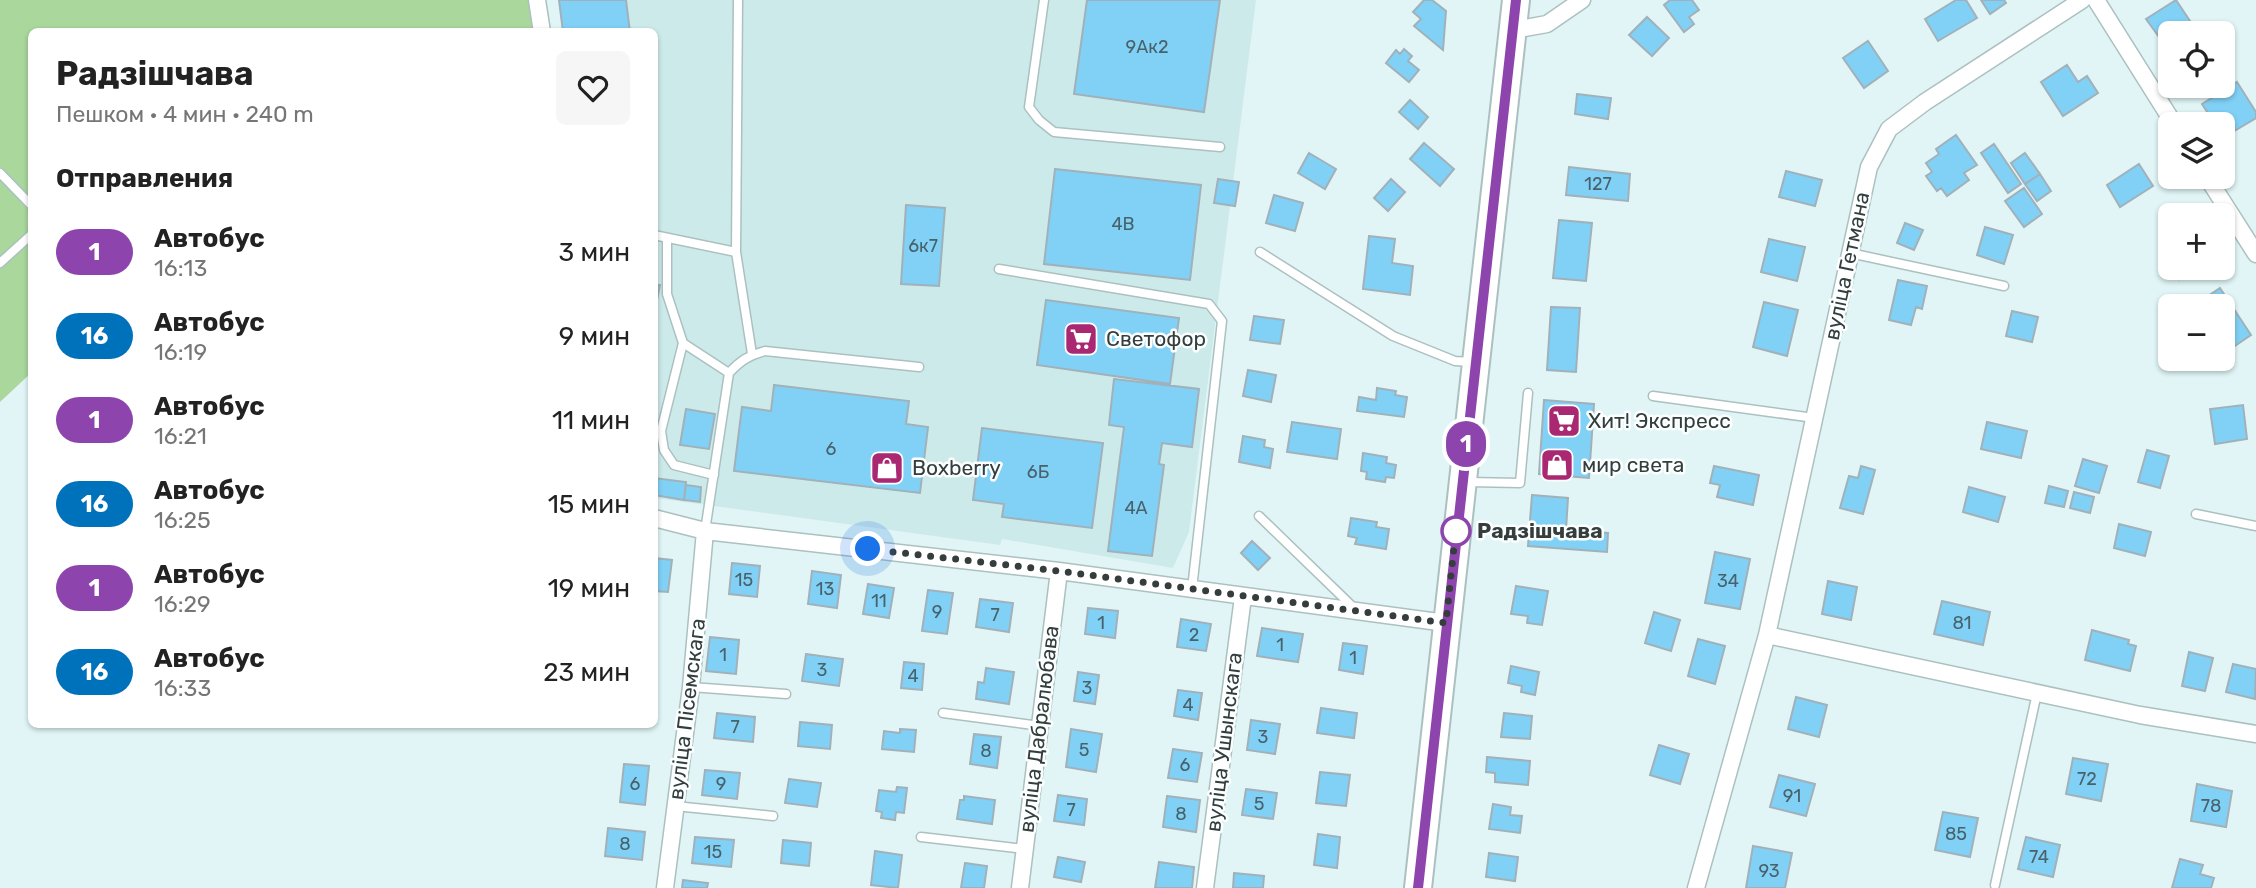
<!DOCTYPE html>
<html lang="ru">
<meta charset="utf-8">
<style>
:root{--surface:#fff;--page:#f6f6f6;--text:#222;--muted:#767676}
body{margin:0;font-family:Rubik,sans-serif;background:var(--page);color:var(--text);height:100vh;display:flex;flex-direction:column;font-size:26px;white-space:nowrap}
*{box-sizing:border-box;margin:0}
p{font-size:23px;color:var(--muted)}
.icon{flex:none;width:38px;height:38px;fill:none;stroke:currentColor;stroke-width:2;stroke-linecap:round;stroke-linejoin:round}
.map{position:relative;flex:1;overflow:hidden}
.panel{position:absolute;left:28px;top:28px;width:630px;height:700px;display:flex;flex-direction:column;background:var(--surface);border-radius:10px;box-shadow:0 2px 5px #0004}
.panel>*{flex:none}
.badge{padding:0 14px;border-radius:23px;font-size:24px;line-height:46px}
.controls{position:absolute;left:2158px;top:21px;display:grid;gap:14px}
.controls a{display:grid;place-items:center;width:77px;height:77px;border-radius:10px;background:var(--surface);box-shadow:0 2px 5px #0004;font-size:35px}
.you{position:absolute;width:35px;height:35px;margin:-18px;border:5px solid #fff;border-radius:50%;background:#1a73e8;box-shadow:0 0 0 10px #1a73e833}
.map>.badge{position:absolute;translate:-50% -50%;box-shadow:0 0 0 4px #fff}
h2{padding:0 28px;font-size:26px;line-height:63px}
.round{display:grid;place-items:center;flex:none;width:74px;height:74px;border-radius:10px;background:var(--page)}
.head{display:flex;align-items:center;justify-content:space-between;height:119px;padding:0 28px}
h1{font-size:33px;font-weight:700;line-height:52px}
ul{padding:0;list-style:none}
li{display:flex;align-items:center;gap:21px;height:84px;padding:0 28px}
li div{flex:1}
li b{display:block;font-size:26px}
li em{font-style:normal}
li .badge{min-width:77px;font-weight:700;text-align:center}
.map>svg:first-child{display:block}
.built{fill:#cdeaeb}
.green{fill:#a9d79c}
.building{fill:#81d1f6;stroke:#a1b1b9;stroke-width:2}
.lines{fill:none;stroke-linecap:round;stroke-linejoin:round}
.lane-casing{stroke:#acc0c0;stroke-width:11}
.street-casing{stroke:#acc0c0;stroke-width:19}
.primary-casing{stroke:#acc0c0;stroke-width:30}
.lane{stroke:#fff;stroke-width:8}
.street{stroke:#fff;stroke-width:16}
.primary{stroke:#fff;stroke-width:26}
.line-casing{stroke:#fff;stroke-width:16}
.line{stroke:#8e44ad;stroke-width:10}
.walk{stroke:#353d3d;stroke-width:7;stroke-dasharray:0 12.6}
.stop-dot{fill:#fff;stroke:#8e44ad;stroke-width:3.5}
.labels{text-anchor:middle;stroke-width:5;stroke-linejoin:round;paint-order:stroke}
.number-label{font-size:18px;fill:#48626b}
.street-label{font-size:21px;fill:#353d3d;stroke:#fbffff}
.poi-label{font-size:21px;fill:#353d3d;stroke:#fbffff;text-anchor:start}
.stop-label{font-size:21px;font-weight:bold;fill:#353d3d;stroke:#fbffff;text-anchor:start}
</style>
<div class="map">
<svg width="2256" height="888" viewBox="0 0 2256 888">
<rect width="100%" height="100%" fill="#e1f5f6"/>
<path class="built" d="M559,0h697l-67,532 -16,36 -171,-29 -2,6 -345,-47 -1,-466 -91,-1z"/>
<path class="green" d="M0,0h529l4,31 -501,1 -1,341 -31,29z"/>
<path class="building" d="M559,0h67l4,32h-67z
M1087,0h133l-16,112 -130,-18z
M1424,0h8l14,11 -3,39 -29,-24 7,-7 -8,-7z
M1670,0h22l7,10 -10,7 5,7 -10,8 -20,-27z
M1956,0h10l11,18 -39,23 -13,-22z
M1981,0h23l2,3 -16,11z
M2176,0l18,27 -9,6h-14l-2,-2 -10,6 -13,-18z
M1647,17l22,21 -17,18 -23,-21z
M1868,41l20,30 -24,17 -21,-30z
M1404,49l8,7 -4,5 11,9 -10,12 -23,-19 10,-13 4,4z
M2067,65l11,17 9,-6 11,17 -35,23 -22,-34z
M2237,82l19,30v6l-25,15 -8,-12 -8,3 -13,-20z
M1577,94l34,4 -3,21 -33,-5z
M1410,100l18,17 -10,12 -19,-17z
M1956,135l21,30 -13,8 5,7 -22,16 -6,-8 -4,3 -11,-15 6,-4 -6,-9 13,-9 -3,-5z
M1424,143l30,26 -14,17 -30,-27z
M1994,144l27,40 -13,9 -27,-40z
M1309,153l27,16 -11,20 -27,-16z
M2025,153l15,21 -15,10 -14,-21z
M2139,164l14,22 -33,21 -13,-22z
M1569,167l61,7 -2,27 -62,-6z
M1055,169l146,16 -11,95 -146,-16z
M1786,171l36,9 -7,26 -36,-9z
M2040,174l11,17 -14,10 -12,-17z
M1218,179l21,3 -4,24 -21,-3z
M1391,179l14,13 -17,19 -14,-13z
M2024,188l18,26 -18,13 -19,-26z
M1274,195l29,8 -8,28 -29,-8z
M906,205l39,3 -6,78 -38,-2z
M1559,220l33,3 -6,58 -33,-3z
M1905,223l18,7 -9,20 -17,-7z
M1985,227l28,8 -9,29 -27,-9z
M1369,236l26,3 -3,24 21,3 -3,29 -47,-6z
M1769,239l36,8 -8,34 -36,-9z
M2172,268h24l-17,11z
M1898,280l29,6 -5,23 -6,-2 -5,18 -22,-5z
M654,284l6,1 -6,30z
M2220,288l31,47 -22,15 -7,-9v-35h-22l-2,-3z
M1046,300l133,18 -9,66 -133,-19z
M1764,302l34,8 -11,46 -34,-9z
M1551,307l29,1 -4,64 -29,-2z
M2012,311l26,6 -6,25 -26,-6z
M1254,316l30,4 -4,24 -30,-4z
M1248,370l28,5 -5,27 -28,-6z
M1114,379l85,10 -7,58 -30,-4 -3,21 5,1 -12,91 -44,-5 16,-124 -15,-2z
M774,385l135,16 -3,23 22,3 -8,66 -186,-22 8,-64 29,4z
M1377,388l19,3 -1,4 12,2 -3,20 -47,-6 2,-14 17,3z
M1544,400l50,4 -5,74 -50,-4z
M2243,405l4,34 -32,5 -5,-35z
M686,409l29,5 -6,35 -29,-4z
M1292,422l49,7 -4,30 -50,-7z
M1987,422l40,9 -6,27 -40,-9z
M982,428l121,15 -11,85 -90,-11 2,-13 -31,-4z
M1243,436l22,4 -1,7 9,2 -3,19 -31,-6z
M2147,450l22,6 -9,32 -22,-6z
M1363,453l24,4 -1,6 10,2 -2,13 -8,-1 -1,5 -19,-3 1,-7 -6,-1z
M2083,459l24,7 -8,27 -24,-7z
M1714,466l45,9 -6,30 -36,-8 3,-12 -10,-2z
M1861,466l14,4 -12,44 -23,-6 9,-32 9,2z
M654,478l32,4 -2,18 -30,-5z
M686,485l15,2 -1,15 -16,-2z
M2049,486l19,5 -4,16 -19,-4z
M1969,487l36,10 -7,25 -35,-10z
M2074,492l20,5 -4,16 -20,-5z
M1532,495l36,3 -2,32 42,3 -1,19 -79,-6z
M1351,518l26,4 -1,5 13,2 -3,20 -31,-5 2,-6 -9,-2z
M2119,524l32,8 -6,24 -31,-8z
M1252,541l18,17 -12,12 -17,-17z
M1715,552l35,7 -10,50 -35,-6z
M654,558l18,2 -4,32 -14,-1z
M732,563l28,3 -3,31 -28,-3z
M812,571l29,4 -4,33 -29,-4z
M1828,581l29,6 -6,33 -29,-6z
M868,584l26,4 -5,30 -26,-4z
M1516,586l32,5 -6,34 -15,-2 1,-7 -17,-2z
M928,590l25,3 -6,41 -25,-3z
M980,599l33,4 -4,29 -33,-5z
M1942,601l48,11 -7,33 -49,-11z
M1088,608l30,3 -3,27 -30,-4z
M1654,612l26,8 -9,31 -26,-8z
M1181,619l30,5 -5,27 -29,-4z
M1262,628l41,6 -5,28 -41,-6z
M2092,630l37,10 -1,4 8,2 -6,25 -45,-11z
M710,637l29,3 -3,34 -30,-3z
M1698,639l27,7 -10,38 -27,-8z
M1343,643l24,3 -4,28 -24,-4z
M2189,652l24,6 -8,33 -23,-5z
M806,654l37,5 -4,27 -37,-5z
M904,662l20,2 -2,26 -21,-2z
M2233,664l23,5 -1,30 -29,-7z
M1511,666l28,6 -4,23 -14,-3 1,-6 -14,-3z
M986,668l28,4 -5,32 -33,-5 2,-17 6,1z
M1078,672l21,3 -4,29 -21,-3z
M1178,690l24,3 -4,27 -24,-4z
M1796,697l31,8 -8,32 -31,-8z
M1321,708l36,5 -3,25 -37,-5z
M717,713l38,4 -2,25 -39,-4z
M1504,713l28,3 -2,23 -29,-2z
M1251,720l29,4 -5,30 -28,-4z
M800,722l32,3 -2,24 -32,-3z
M900,729l16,1 -2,22 -32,-3 2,-18 16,2z
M1071,729l31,5 -6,38 -30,-5z
M974,734l27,3 -4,31 -27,-4z
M1659,745l30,9 -9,30 -30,-9z
M1173,749l29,4 -5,29 -29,-4z
M1487,757l43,4 -2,24 -33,-3v-9l-9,-1z
M2073,758l35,6 -7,37 -35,-7z
M624,764l25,2 -4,39 -25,-3z
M705,770l35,3 -3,26 -35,-4z
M1320,772l30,3 -4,31 -30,-3z
M1779,775l36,9 -9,32 -36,-9z
M789,779l32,4 -4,24 -32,-4z
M2197,784l35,7 -6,36 -35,-6z
M897,787l10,1 -3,25 -8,-1 -1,8 -14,-2 1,-6 -6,-1 3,-21 17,2z
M1246,789l31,4 -4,26 -31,-4z
M1058,795l29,4 -3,26 -30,-4z
M964,796l31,4 -3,24 -35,-5 3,-19h4z
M1167,796l33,4 -4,32 -33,-5z
M1493,804l18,3 -1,8 12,1 -2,17 -31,-4z
M1943,812l35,6 -8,39 -35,-7z
M608,828l37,4 -3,28 -37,-4z
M1318,834l22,3 -3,31 -23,-3z
M695,837l39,3 -3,27 -39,-4z
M2026,837l34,8 -7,32 -35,-8z
M783,840l28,3 -2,23 -28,-3z
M1753,846l39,7 -7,35h-39z
M875,851l27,4 -4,33 -27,-3z
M1489,853l29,4 -3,24 -29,-4z
M1058,857l27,5 -4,20 -27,-5z
M2180,859l23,6 -3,9 14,4 -3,10h-39z
M1159,862l35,5 -2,21h-37z
M965,863l22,3 -3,22h-23z
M1234,873l30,3 -1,12h-30z
M683,880l25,3 -1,5h-25z"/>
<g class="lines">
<defs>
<path id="lane" d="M738,0l-2,252 16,102
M1044,0l-15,107 10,13 15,12 166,15
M0,173l32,33
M654,235l82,17
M667,238v56l16,49 46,30
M1260,252l133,84 62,25 17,1
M1850,253l154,33
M0,263l32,-29
M999,269l210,35 13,17 -30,268
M683,343l-22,88 3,19 10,15 40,10
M1653,396l161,22
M1468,482l52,1 8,-90
M2196,514l60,12
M1259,516l96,93
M705,531l24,-158c11,-12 20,-18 36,-22l154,16
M691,687l95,7
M943,713l97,13
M675,806l98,10
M921,837l104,12
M1995,885l42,-192"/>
<path id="street" d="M537,0l5,32
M2082,0l-157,102 -36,27 -20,38 -102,468 373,80 116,19
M2096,0l78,124
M1513,30l34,-6 35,-24
M2207,177l49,77
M654,518l51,13 354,40 387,52
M665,888l26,-201 14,-156
M1020,888l39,-317
M1205,888l38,-291
M1696,888l71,-253"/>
<path id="primary" d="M1418,888l98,-888"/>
</defs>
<use href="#lane" class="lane-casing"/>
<use href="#street" class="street-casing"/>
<use href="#primary" class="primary-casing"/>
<use href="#lane" class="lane"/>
<use href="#street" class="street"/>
<use href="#primary" class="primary"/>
</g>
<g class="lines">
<defs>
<path id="line" d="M1418,888l98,-888"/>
</defs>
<use href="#line" class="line-casing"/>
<use href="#line" class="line"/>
<path class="walk" d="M868,549l191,22 387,52 10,-95v3"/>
</g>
<defs>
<symbol id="supermarket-square" viewBox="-11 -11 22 22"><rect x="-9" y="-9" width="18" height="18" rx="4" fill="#aa2772" stroke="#fbffff"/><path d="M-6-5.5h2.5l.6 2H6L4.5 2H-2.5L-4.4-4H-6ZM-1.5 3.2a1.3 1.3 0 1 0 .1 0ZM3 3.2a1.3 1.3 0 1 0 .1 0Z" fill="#fff"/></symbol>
<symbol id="shop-square" viewBox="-11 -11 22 22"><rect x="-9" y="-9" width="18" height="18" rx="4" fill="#aa2772" stroke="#fbffff"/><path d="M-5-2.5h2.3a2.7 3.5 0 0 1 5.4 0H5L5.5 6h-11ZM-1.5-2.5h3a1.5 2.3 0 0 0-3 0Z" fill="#fff"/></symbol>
</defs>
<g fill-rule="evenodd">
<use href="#supermarket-square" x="1062" y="320" width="38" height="38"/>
<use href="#supermarket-square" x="1545" y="402" width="38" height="38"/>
<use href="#shop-square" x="1538" y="446" width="38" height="38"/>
<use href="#shop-square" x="868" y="449" width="38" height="38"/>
</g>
<circle class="stop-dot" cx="1456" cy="531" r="14"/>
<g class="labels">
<g class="number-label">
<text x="1147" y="53">9Ак2</text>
<text x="1598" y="190">127</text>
<text x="1123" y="230">4В</text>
<text x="923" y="252">6к7</text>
<text x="831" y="455">6</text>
<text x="1038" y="478">6Б</text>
<text x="1136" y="514">4А</text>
<text x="744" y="586">15</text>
<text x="1728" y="587">34</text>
<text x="825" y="595">13</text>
<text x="879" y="607">11</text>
<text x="937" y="618">9</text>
<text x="995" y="621">7</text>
<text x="1101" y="629">1</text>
<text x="1962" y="629">81</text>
<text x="1194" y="641">2</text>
<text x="1280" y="651">1</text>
<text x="723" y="661">1</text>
<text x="1353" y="664">1</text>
<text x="822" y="676">3</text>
<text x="913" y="682">4</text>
<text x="1087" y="694">3</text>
<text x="1188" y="711">4</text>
<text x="735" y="733">7</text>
<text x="1263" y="743">3</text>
<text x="1084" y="756">5</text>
<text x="986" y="757">8</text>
<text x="1185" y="771">6</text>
<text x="2087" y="785">72</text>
<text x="635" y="790">6</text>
<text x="721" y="790">9</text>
<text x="1792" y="802">91</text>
<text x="1259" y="810">5</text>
<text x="2211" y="812">78</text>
<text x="1071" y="816">7</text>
<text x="1181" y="820">8</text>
<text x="1956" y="840">85</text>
<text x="625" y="850">8</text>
<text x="713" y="858">15</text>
<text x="2039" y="863">74</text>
<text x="1769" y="877">93</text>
</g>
<g class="street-label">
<text transform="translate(1847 266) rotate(-78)" y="7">вуліца Гетмана</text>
<text transform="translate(687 709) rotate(-83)" y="7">вуліца Пісемскага</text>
<text transform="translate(1039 729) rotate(-83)" y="7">вуліца Дабралюбава</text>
<text transform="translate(1224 742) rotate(-83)" y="7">вуліца Ушынскага</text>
</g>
<g class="poi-label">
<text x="1106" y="346">Светофор</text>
<text x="1588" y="428">Хит! Экспресс</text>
<text x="1582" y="472">мир света</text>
<text x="912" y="475">Boxberry</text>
</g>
<g class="stop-label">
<text x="1477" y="538">Радзішчава</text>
</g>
</g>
</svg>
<div class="controls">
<a><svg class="icon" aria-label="locate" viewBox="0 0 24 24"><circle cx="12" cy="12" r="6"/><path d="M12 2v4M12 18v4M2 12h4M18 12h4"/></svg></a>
<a><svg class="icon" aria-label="layers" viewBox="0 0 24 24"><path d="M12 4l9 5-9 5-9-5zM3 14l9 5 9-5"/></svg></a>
<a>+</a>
<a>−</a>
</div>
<div class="you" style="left:868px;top:549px"></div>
<b class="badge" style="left:1466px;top:444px;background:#8e44ad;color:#fff">1</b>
<section class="panel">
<div class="head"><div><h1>Радзішчава</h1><p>Пешком · 4 мин · 240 m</p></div><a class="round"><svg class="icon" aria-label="heart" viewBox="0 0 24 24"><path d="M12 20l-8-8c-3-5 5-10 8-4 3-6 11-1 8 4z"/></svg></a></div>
<h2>Отправления</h2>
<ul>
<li><span class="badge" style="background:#8e44ad;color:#fff">1</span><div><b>Автобус</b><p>16:13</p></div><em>3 мин</em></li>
<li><span class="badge" style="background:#0072bc;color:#fff">16</span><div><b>Автобус</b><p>16:19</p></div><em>9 мин</em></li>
<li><span class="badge" style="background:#8e44ad;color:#fff">1</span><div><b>Автобус</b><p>16:21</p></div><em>11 мин</em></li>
<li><span class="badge" style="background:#0072bc;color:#fff">16</span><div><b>Автобус</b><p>16:25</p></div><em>15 мин</em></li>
<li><span class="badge" style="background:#8e44ad;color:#fff">1</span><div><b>Автобус</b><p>16:29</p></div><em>19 мин</em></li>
<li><span class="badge" style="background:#0072bc;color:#fff">16</span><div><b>Автобус</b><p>16:33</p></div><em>23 мин</em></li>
</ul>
</section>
</div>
